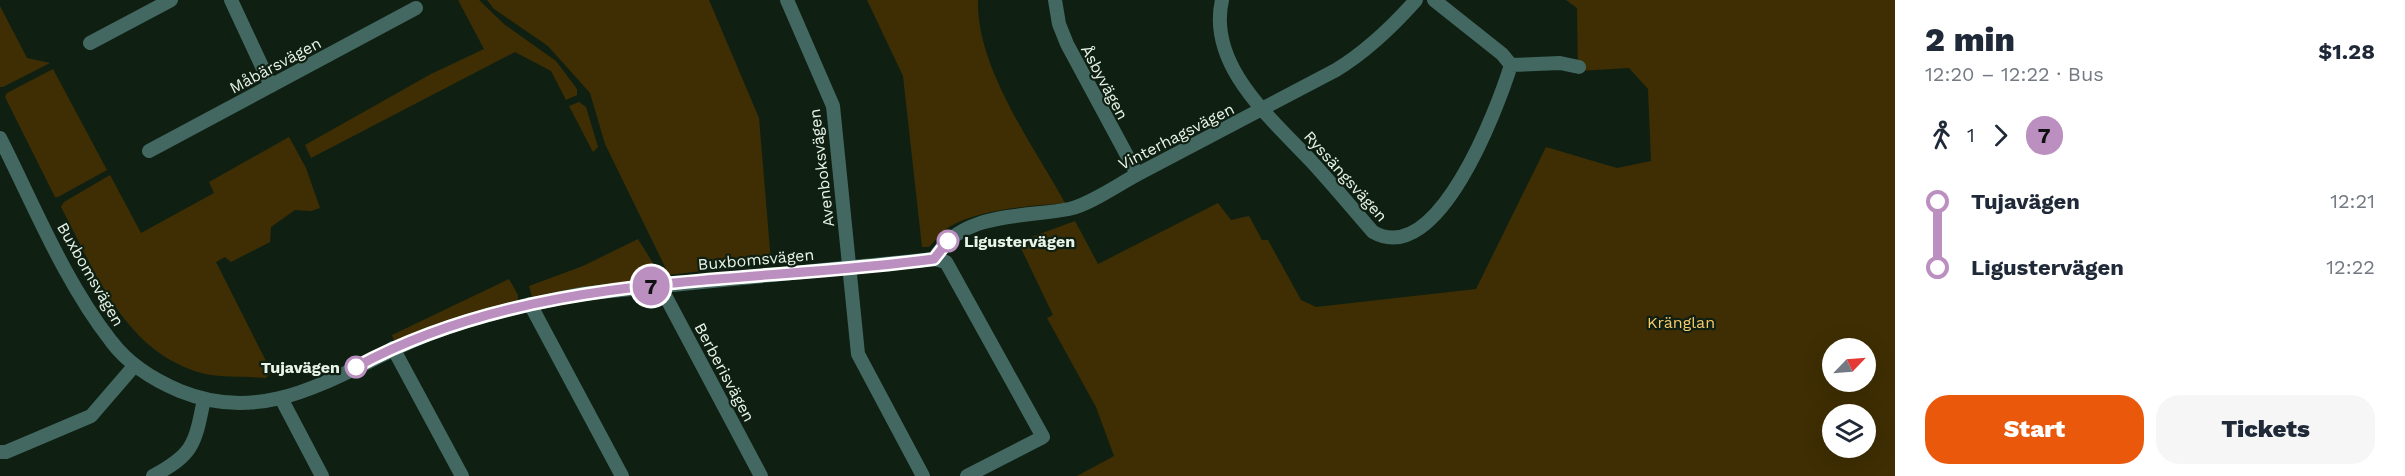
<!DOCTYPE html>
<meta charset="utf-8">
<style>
:root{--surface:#fff;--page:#f6f6f7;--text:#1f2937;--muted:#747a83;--accent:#ea580c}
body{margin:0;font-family:"Work Sans",sans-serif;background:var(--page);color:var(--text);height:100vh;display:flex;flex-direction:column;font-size:22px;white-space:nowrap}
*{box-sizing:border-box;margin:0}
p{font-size:20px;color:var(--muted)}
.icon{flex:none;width:33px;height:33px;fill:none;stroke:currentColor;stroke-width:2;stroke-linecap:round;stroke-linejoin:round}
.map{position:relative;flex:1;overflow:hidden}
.panel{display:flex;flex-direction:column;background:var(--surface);width:510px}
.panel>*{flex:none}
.badge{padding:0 12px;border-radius:20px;font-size:21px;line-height:39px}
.needle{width:39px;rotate:65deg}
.fabs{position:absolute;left:1822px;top:338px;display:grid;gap:12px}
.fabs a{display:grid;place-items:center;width:54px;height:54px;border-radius:50%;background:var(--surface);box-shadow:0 6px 24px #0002;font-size:30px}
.map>.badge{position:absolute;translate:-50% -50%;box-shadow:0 0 0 3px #fff}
.legs{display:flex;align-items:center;gap:9px;height:66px;padding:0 30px;font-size:20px}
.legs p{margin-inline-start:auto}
.headline{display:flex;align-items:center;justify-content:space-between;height:102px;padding:0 30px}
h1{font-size:33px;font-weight:800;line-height:45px}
.action{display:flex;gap:12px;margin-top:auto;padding:12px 30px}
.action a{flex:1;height:69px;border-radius:24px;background:var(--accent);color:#fff;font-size:24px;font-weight:800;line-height:69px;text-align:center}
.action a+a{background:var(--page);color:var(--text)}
ul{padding:0 30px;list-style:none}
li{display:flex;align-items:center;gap:21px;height:66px;font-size:22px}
li i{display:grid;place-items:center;width:9px;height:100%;margin:0 8px;background:currentColor}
li i::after{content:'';width:15px;height:15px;margin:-8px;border:4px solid;border-radius:50%;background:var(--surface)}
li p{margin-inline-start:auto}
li:first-child i{background:linear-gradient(#0000 50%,currentColor 0)}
li:last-child i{background:linear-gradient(currentColor 50%,#0000 0)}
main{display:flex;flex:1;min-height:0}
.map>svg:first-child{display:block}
.green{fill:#3f2e03;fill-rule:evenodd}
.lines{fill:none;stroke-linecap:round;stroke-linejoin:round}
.minor{stroke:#436861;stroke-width:14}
.line-1-casing{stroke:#fff;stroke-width:14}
.line-1{stroke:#bb8fc0;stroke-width:9}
.stop-1-dot{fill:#fff;stroke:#bb8fc0;stroke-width:3}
.labels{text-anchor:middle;stroke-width:4.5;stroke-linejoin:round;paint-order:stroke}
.street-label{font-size:16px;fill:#e8f3e9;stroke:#0f2012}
.stop-label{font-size:16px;font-weight:bold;fill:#e8f3e9;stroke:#0f2012;text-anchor:start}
.park-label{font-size:16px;fill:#f8cb6c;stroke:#0f2012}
</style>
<main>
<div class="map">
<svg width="1895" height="476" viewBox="0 0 1895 476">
<rect width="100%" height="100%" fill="#0f2012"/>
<path class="green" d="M458,0h21l26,25 51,36 21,28v6l-11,5 -15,-29 -36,-19 -204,106 -6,-13 126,-71 53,-25z
M487,0h222l50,118 12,144 -102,13 -64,-131 -15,-51 -42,-47 -54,-37z
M867,0h111c-2,67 55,145 87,203 -34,3 -86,6 -116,24 -7,5 -14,14 -20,20h-7l-19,-171z
M1566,0h329v476h-818l37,-20 -18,-49 -49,-89 6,-3 -35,-73 57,-21 23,43 120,-61 13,17 18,-4 13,24h6l33,60 15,7 160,-18 70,-142 71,21 34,-7 -3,-72 -19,-21 -51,3 -1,-63zM1833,348h33v33h-33zM1833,414h33v33h-33z
M0,6l27,52 23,5 -47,24h-3z
M53,69l54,101 -49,27h-3l-50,-100 2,-4z
M579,102l7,5 12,40 -5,5 -24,-46z
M289,137l17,31 14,40 -9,3 -16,-1 -24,17 -1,15 -39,20 -6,-5 -9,5 56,111 -7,5c-19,-2 -41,0 -60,-4 -80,-20 -109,-101 -144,-167l3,-5 46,-27 31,58 73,-40 -5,-11z
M638,239l18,29 1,11 -125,18 -3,-11 54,-20z
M509,279l9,16v6l-75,21 -49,19 -2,-6z"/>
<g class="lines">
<path class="minor" d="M231,0l40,86
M787,0l46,106 25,248 65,122
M1055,0l4,24 8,20 70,130
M1222,0c-15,66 50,119 90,162 21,23 41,47 61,70 65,37 124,-123 138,-167l-9,-11 -68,-54
M90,43l81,-43
M1511,65l49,-2 19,4
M0,138c34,67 64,143 111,203 17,23 43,39 69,50 95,39 167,-26 252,-58 48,-18 99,-29 149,-39l353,-35 12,3 97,175 -76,39
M149,151l267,-143
M934,259c27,-48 89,-41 135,-50 20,-4 50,-25 69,-35 66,-34 132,-69 198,-104 31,-19 56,-43 80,-70
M659,284l102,192
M530,304l92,172
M393,348l69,128
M282,400l40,76
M0,452h6l85,-36 44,-51
M153,476c41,-22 42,-32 51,-77"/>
</g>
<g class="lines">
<defs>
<path id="line-1" d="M356,367c177,-96 385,-82 578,-108l14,-18"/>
</defs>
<use href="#line-1" class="line-1-casing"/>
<use href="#line-1" class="line-1"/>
</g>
<g class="stop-1-dot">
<circle cx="948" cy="241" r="10"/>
<circle cx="356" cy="367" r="10"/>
</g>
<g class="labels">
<g class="street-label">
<text transform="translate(275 65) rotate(-28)" y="6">Måbärsvägen</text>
<text transform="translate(1105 82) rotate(62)" y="6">Åsbyvägen</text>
<text transform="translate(1176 136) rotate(-27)" y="6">Vinterhagsvägen</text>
<text transform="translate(821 168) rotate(-97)" y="6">Avenboksvägen</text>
<text transform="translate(1346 176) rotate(48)" y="6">Ryssängsvägen</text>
<text transform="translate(756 259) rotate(-5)" y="6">Buxbomsvägen</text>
<text transform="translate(91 274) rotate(60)" y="6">Buxbomsvägen</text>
<text transform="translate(725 372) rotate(62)" y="6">Berberisvägen</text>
</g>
<g class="stop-label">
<text x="964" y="247">Ligustervägen</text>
<text x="340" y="373" text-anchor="end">Tujavägen</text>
</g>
<g class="park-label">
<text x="1681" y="328">Kränglan</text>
</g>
</g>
</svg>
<div class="fabs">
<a><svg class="needle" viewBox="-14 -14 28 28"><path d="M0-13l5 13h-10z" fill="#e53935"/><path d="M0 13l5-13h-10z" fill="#747a83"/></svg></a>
<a><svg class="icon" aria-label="layers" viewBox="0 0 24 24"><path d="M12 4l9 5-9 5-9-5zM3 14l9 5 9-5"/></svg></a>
</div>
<b class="badge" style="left:651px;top:286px;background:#bb8fc0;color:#111">7</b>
</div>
<section class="panel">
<div class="headline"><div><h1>2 min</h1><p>12:20 – 12:22 · Bus</p></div><b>$1.28</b></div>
<div class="legs"><svg class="icon" aria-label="walk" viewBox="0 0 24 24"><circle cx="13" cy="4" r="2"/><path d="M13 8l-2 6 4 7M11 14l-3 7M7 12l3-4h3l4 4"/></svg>1<svg class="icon" aria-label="forward" viewBox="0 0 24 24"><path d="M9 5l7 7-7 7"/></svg><b class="badge" style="background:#bb8fc0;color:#111">7</b></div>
<ul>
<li><i style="color:#bb8fc0"></i><b>Tujavägen</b><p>12:21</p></li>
<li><i style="color:#bb8fc0"></i><b>Ligustervägen</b><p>12:22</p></li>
</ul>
<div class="action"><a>Start</a><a>Tickets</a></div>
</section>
</main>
